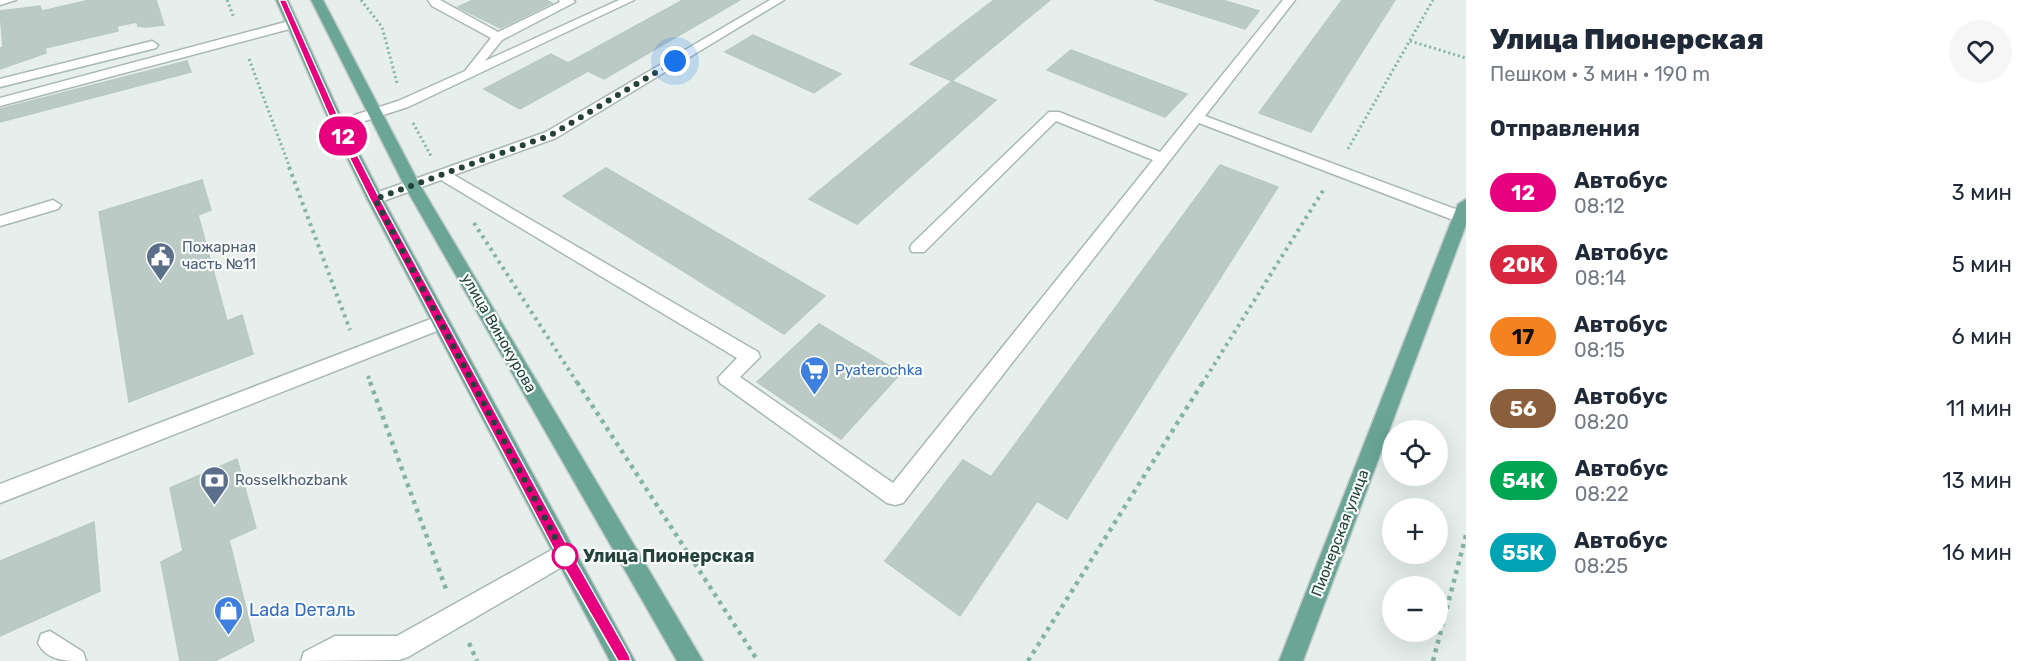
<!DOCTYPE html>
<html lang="ru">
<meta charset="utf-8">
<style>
:root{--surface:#fff;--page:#f6f6f7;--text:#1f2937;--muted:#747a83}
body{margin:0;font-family:Rubik,sans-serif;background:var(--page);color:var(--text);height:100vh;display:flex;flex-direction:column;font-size:22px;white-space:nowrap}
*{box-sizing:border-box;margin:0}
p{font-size:20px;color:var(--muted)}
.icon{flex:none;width:33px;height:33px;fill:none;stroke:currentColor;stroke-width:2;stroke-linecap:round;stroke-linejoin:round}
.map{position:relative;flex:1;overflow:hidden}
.details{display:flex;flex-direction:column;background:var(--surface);width:570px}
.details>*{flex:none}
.badge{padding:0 12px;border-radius:20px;font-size:21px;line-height:39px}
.fabs{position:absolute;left:1382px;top:420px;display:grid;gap:12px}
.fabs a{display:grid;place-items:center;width:66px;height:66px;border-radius:50%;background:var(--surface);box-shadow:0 6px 24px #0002;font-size:30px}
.you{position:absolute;width:30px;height:30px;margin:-15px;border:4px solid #fff;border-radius:50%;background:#1a73e8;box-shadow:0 0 0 9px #1a73e833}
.map>.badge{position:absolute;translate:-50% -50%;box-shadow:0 0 0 3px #fff}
h2{padding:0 24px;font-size:22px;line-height:54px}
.round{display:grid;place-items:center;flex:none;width:63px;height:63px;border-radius:32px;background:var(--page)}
.summary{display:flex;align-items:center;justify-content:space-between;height:102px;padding:0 24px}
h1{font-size:28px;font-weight:800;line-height:45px}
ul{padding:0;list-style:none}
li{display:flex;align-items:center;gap:18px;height:72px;padding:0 24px}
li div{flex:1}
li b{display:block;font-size:22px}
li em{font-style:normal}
li .badge{min-width:66px;font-weight:700;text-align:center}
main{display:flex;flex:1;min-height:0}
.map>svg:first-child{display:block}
.building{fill:#bbcac4;stroke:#b8c9c2;stroke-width:1.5}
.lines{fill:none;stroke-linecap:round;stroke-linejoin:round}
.minor-casing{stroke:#a8b8b2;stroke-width:3}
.major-casing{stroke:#c2cac8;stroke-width:3}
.path-far2{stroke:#86b3a5;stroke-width:3;stroke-dasharray:2 3;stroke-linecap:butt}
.path-far1{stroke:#86b3a5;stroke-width:4;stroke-dasharray:3 4.5;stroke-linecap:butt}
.path{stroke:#86b3a5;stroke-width:4.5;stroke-dasharray:4 5;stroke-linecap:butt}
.minor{fill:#fff;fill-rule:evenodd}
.major{fill:#6aa596;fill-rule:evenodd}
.line{fill:#e6007e;stroke:#fff;stroke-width:1.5}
.walk{stroke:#24423a;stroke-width:6;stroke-dasharray:0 10.8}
.stop-dot{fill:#fff;stroke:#e6007e;stroke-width:3}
.labels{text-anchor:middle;stroke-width:4.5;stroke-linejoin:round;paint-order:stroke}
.service-label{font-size:15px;fill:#4e5e75;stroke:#f7fbf9;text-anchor:start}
.street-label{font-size:15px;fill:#24423a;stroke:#f7fbf9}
.shop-label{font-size:15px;fill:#366cbe;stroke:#f7fbf9;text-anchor:start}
.near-stop-label{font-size:18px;font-weight:bold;fill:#24423a;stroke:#f7fbf9;text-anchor:start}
.near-shop-label{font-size:18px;fill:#366cbe;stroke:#f7fbf9;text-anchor:start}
</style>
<main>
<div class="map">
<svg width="1466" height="661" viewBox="0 0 1466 661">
<rect width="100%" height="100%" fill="#e6efeb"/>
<path class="building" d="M90,0h66l8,25 -18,2 -8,-1 -1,-4 -20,4 1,5 -73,17 1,5 -46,16v-21l3,-1 -3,-36 40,-5 2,5z
M473,0h73l6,3 -52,25 -42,-21z
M683,0h57l-136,79 -16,-8 -68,38 -36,-20 67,-35 17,9z
M994,0h56l-98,81 -42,-17z
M1154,0h68l37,11 -14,18z
M1342,0h53l-84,132 -52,-19z
M753,35l88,39 -27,19 -89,-41z
M1071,50l116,44 -22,23 -118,-47z
M187,61l4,11 -191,50v-13z
M952,81l44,19 -139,124 -48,-25z
M1220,165l58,22 -211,332 -30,-18 -77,115 -75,-55 78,-101 28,17z
M606,168l219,128 -41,38 -221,-138z
M202,180l9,30 -13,5 29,106 15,-6 11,39 -124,48 -30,-190z
M819,324l82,49 -60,66 -84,-57z
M237,459l19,69 -27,12 25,101 -39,20h-35l-19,-99 22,-11 -13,-63z
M94,522l6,69 -100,45v-75z"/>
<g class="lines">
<defs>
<path id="minor" d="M0,0h16l-16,5z
M428,0h12l58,32 62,-30 -1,-2h14l2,2 -73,38 -17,21 134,-61h15l-226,107 -65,21h-10l-2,-3 2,-3 65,-21 67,-30 26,-33 -59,-32z
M770,0h14l-228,138 -102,37 304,177 2,5 -20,20 153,106 260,-323 -97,-39 -132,131h-12l-2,-4 2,-4 137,-132h10l101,40 123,-152h12l-90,116 261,97v8h-10l-257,-98 -296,380 -8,2 -8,-2 -167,-120 -2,-5 19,-20 -296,-178 -66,24 -8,-5 3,-4 176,-63z
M293,20l4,1v6l-297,79v-8z
M152,41l6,4 -2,3 -156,39v-8z
M53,200l8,5 -3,4 -58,17v-10z
M441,315l6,2 3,5 -3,5 -447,176v-19z
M564,543l8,4 3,7 -3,7 -164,96 -9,3 -98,1 3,-9 31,-16h62z
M50,631l33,21 3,9c-20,0 -39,0 -48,-18l3,-9z"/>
<path id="major" d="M276,0h12l57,125 38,74 252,462h-25l-243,-462 -36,-74z
M311,0h12l97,185 283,476h-26l-273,-476z
M1466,199v26l-163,436h-24l179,-457z"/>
</defs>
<use href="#minor" class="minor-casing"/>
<use href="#major" class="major-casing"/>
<path class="path-far2" d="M227,0l7,18
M361,0l21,27 15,56
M1410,41l56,17
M249,59l41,109
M413,123l18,33
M1348,149l85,-149"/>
<path class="path-far1" d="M289,167l61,163
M474,223l104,161
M368,376l3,8
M1202,384l122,-195"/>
<path class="path" d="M370,382l76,207
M577,382l181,279
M469,643l8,18
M1028,661l175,-279
M1433,661l33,-126"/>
<use href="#minor" class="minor"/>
<use href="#major" class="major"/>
</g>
<path class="line" d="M279,0h7l56,125 38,74 189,350 60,106 2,6h-13l-59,-102 -189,-360 -37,-74z"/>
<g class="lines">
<path class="walk" d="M565,556l-190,-357 176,-64 124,-74"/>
</g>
<defs>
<symbol id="civic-pin" viewBox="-11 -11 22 30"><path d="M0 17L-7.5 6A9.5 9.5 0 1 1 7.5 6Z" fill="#5c6f8a" stroke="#f7fbf9"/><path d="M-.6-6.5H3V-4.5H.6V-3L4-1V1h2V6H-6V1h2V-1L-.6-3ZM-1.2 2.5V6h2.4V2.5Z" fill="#fff"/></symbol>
<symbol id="supermarket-pin" viewBox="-11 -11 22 30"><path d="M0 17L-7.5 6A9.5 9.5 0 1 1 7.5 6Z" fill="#3f7fe0" stroke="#f7fbf9"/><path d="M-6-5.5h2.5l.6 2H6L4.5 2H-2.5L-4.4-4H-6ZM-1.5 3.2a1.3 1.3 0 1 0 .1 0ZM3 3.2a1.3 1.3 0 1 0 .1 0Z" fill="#fff"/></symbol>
<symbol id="bank-pin" viewBox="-11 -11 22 30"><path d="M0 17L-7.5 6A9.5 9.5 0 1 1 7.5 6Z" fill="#5c6f8a" stroke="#f7fbf9"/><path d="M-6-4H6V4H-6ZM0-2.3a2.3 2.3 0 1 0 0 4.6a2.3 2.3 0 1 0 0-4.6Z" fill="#fff"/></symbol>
<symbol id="shop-pin" viewBox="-11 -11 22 30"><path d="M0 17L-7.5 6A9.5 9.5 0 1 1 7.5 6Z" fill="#3f7fe0" stroke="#f7fbf9"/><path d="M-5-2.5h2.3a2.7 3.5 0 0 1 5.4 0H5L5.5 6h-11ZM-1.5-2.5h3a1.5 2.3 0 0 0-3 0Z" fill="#fff"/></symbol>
</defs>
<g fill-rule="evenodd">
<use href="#civic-pin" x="144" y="240" width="33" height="45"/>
<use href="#supermarket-pin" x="798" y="354" width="33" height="45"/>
<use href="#bank-pin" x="198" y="464" width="33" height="45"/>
<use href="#shop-pin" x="212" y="594" width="33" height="45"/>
</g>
<circle class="stop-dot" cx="565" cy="556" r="12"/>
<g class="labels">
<g class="service-label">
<text x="182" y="252">Пожарная<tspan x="182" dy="17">часть №11</tspan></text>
<text x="235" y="485">Rosselkhozbank</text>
</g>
<g class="street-label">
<text transform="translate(499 333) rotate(60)" y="5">улица Винокурова</text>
<text transform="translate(1340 533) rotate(-69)" y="5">Пионерская улица</text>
</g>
<g class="shop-label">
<text x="835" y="375">Pyaterochka</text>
</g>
<g class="near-stop-label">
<text x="583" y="562">Улица Пионерская</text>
</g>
<g class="near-shop-label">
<text x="249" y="616">Lada Dеталь</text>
</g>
</g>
</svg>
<div class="fabs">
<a><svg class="icon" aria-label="locate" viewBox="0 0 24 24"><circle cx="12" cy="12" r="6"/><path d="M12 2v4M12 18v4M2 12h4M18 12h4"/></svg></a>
<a>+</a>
<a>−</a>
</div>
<div class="you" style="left:675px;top:61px"></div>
<b class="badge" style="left:343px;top:136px;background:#e6007e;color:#fff">12</b>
</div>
<section class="details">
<div class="summary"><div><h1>Улица Пионерская</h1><p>Пешком · 3 мин · 190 m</p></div><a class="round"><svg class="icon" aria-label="heart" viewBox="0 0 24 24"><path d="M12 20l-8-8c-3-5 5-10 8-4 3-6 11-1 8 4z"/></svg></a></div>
<h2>Отправления</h2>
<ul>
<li><span class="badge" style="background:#e6007e;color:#fff">12</span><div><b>Автобус</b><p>08:12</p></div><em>3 мин</em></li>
<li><span class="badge" style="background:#d7263d;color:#fff">20К</span><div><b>Автобус</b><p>08:14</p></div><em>5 мин</em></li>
<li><span class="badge" style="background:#f58220;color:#111">17</span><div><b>Автобус</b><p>08:15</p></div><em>6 мин</em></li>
<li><span class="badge" style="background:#8b5e3c;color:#fff">56</span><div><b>Автобус</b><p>08:20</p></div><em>11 мин</em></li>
<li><span class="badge" style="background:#00a651;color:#fff">54К</span><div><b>Автобус</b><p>08:22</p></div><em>13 мин</em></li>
<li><span class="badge" style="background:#00a3b4;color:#fff">55К</span><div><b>Автобус</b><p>08:25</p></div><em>16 мин</em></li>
</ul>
</section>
</main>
